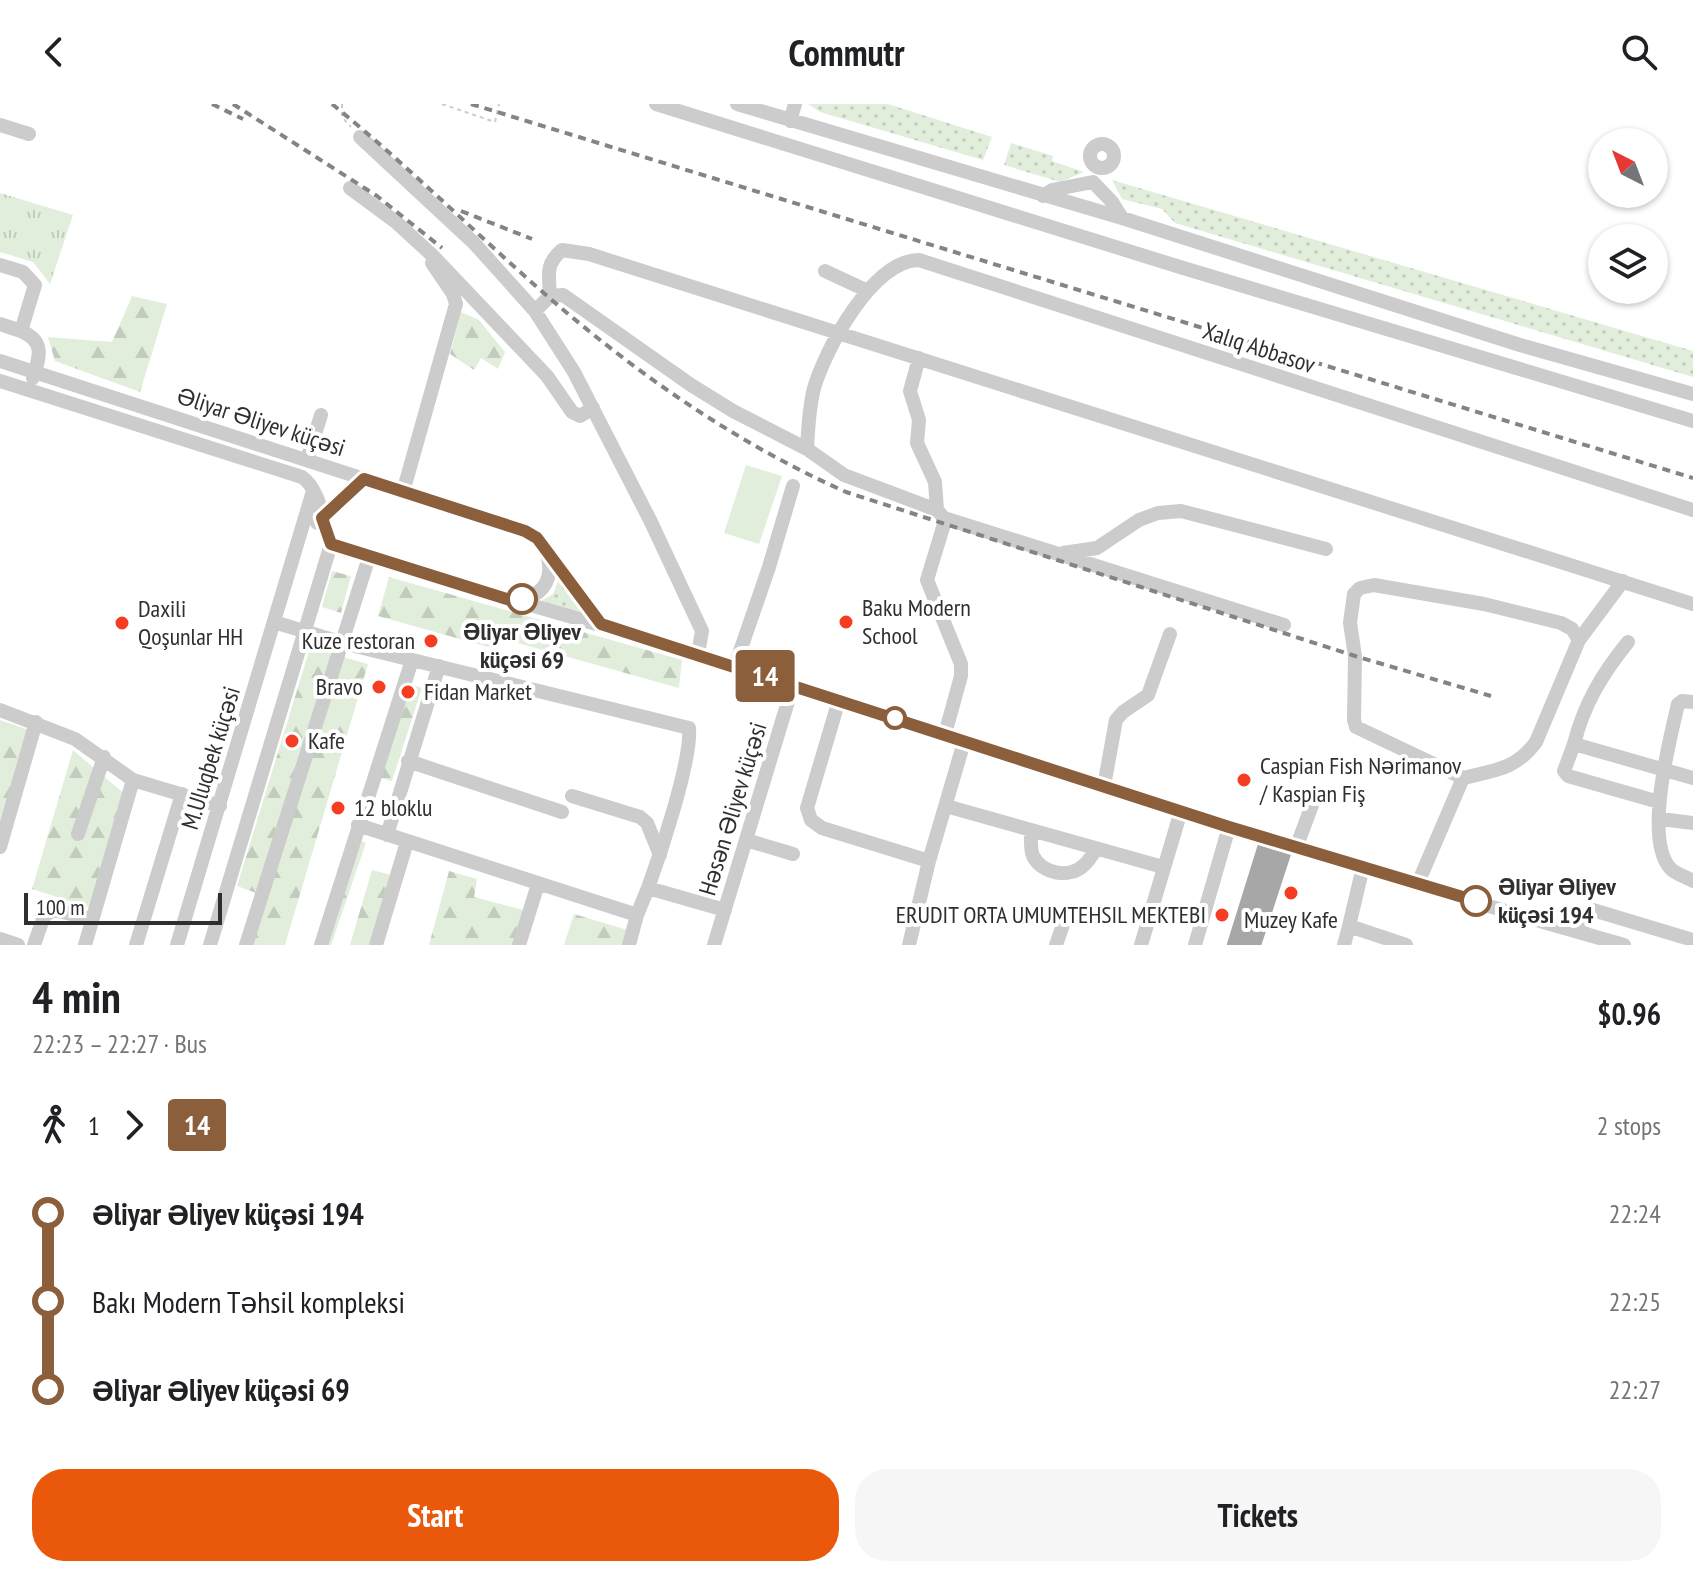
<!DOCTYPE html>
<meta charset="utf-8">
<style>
:root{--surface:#fff;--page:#f6f6f6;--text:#202124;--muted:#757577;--accent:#ea580c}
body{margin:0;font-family:"PT Sans Narrow",sans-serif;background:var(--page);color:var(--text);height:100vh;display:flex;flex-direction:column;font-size:30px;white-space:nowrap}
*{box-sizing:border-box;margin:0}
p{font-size:26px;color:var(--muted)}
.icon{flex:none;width:44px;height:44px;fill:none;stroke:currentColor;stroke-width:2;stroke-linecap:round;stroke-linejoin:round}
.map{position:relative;height:841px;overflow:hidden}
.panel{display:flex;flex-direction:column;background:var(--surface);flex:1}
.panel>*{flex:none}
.badge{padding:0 16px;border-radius:6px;font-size:28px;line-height:52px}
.needle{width:52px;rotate:318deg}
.tools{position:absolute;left:1588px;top:24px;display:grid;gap:16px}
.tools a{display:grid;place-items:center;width:80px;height:80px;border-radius:50%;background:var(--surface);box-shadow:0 2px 6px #0004;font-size:40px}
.scale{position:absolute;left:24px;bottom:20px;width:198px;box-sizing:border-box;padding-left:8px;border:4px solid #2f2f2f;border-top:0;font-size:22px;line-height:28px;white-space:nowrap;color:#2f2f2f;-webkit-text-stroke:6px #fff;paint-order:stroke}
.map>.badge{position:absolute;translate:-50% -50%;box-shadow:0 0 0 4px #fff}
.legs{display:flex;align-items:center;gap:12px;height:88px;padding:0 32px;font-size:26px}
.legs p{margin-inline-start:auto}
.head{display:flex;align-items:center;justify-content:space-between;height:136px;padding:0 32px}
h1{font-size:44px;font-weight:700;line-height:60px}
.button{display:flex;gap:16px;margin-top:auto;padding:16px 32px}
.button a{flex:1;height:92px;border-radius:32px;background:var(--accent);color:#fff;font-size:32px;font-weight:700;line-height:92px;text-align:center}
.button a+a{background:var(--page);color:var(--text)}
ul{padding:0 32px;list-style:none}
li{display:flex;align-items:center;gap:28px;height:88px;font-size:30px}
li i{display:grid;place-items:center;width:12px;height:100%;margin:0 10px;background:currentColor}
li i::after{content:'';width:20px;height:20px;margin:-10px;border:6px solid;border-radius:50%;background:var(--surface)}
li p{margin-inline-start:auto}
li:first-child i{background:linear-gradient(#0000 50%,currentColor 0)}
li:last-child i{background:linear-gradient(currentColor 50%,#0000 0)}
header{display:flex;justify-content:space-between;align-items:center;height:104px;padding:0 32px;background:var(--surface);font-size:36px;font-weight:700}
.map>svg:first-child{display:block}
.grass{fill:url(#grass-dots)}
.forest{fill:url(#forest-firs)}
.park{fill:url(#park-tufts)}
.garden{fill:#e2eedc}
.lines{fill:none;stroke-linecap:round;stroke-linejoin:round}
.path{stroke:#ccc;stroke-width:2;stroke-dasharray:4 4;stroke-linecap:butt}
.minor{stroke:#ccc;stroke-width:14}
.major{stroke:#a7a7a7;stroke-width:18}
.rail{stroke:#848484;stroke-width:4;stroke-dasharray:8 6;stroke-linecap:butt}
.line-1-casing{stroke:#fff;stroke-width:18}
.line-1{stroke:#8b5e3c;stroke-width:12}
.stop-1-dot{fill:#fff;stroke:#8b5e3c;stroke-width:4}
.poi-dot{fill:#f53d23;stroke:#fff;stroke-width:3}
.labels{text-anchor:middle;stroke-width:8;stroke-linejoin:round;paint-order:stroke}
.street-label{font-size:24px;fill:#2f2f2f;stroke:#fff}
.poi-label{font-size:24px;fill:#2f2f2f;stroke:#fff;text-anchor:start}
.stop-label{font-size:24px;font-weight:bold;fill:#2f2f2f;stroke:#fff}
</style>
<header><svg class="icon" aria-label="back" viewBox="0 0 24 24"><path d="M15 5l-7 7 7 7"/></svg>Commutr<svg class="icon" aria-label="search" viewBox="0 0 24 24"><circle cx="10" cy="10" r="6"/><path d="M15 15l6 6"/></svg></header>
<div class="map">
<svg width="1693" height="841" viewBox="0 0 1693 841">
<defs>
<pattern id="grass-dots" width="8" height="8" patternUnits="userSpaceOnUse" patternTransform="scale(2)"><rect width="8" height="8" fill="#e2eedc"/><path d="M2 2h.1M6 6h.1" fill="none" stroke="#c2ccbd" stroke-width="1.8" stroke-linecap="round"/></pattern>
<pattern id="forest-firs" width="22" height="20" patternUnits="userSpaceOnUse" patternTransform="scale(2)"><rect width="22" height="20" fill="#e2eedc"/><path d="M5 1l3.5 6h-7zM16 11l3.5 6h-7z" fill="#c2ccbd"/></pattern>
<pattern id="park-tufts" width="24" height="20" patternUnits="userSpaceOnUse" patternTransform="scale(2)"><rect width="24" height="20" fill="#e2eedc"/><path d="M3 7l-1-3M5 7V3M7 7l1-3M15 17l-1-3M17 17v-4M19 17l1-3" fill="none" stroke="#c2ccbd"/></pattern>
</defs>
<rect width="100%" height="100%" fill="#fff"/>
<path class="grass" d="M808,0h80l104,33 -9,23 -163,-48z
M1011,39l42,13 -1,5 32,11 -24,10 -56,-17z
M1112,76l581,171v26l-518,-154 -13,-14 -40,-10z
M558,477l26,33 -43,-13 12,-7z"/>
<path class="forest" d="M132,192l35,8 -27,88 -85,-31 -7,-24 64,5z
M461,208l18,8 26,32 -7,17 -17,-11 -7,12 -24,-16z
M332,467l19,5 -10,37 -19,-6z
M389,473l293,83 -3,28 -183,-51 -4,11 -114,-32z
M310,544l58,16 -83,281h-34l16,-48 -30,-11z
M399,576l23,8 -30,93 -21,-6z
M0,616l29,10 -29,94z
M73,646l55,47 -34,112 -62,-20z
M352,733l14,6 -35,102h-15z
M372,766l23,6 -21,69h-24z
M449,767l28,8 -3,18 53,14 -9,34h-89z
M574,810l57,17 -4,14h-63z"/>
<path class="park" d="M0,89l73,22 -23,69 -17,-22 -33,-10z"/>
<path class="garden" d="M746,361l36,11 -23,68 -35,-11z"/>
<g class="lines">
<path class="path" d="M342,0v13l9,10
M442,0l53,18 4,-18"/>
<path class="minor" d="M656,0l524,163 513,154
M737,0l385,114 398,127 173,49
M790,17l5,-17
M0,21l29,9
M360,33l114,106 61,68 39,61 77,150 51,109 -4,23
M1090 52a12 12 0 1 1 24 0a12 12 0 1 1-24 0Z
M350,84l46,34 38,35 113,119 25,36 8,4 13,-8
M1043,92l9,-6 41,-8 19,20 10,16
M0,161l23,7 12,13 -14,46c24,10 19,25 12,47
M825,167l43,20
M550,192c-1,-21 -5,-32 12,-46l27,4 1104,350
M535,207l15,-15 13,-1 128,90 42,26 74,38 37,26 93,35 7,8 340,107
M0,220l21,7
M919,254l-9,33 9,29 -2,23 18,39 2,28
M0,257l525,170 12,7 64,86
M0,277l302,96c18,12 22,48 29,67
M807,345c1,-21 2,-41 7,-61 12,-40 59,-128 105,-128l774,250
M307,356l14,-45
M403,388l53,-188 -3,-10 -21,-31
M944,414v6l-17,56 34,84v12l-16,58
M317,419l47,-44
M331,440c134,45 270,79 404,122 82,26 163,55 245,82 213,70 428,136 644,197
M1063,449l34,-5 42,-28 19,-7 23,-2 145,38
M515,496c26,-2 40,-19 32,-46
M274,518l69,21 346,85c3,32 -29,127 -41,160l77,22
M735,562l34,-99 24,-81
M839,596l-32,108 4,12 11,8 107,33
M1693,598l-11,-1 -4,3c-8,35 -35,137 -7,165 5,5 15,8 22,12
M0,606l75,29 58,41 87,26
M1574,640c10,-40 28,-70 54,-102
M408,657l154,51
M1463,674c32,-8 52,-8 73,-36l43,-102 44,-59
M1104,682l12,-66 7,-8 25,-17 22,-61
M572,692l68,21 7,6 13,32
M1659,698l-91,-26 -4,-5 10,-27 119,34
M946,702l217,61
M1661,715l32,4
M358,721l279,90 11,-27
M1031,726c0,7 -1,19 2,26 9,18 37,23 51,9 5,-4 9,-11 12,-16
M78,730l26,-77
M387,731l52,-169
M746,736l47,14
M0,743l36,-125
M1296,744l19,-51 8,-2 10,4
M1418,779l45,-105 -107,-51 -2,-7 1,-64 -5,-33 4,-29 6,-6 14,-3 110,19 77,19 11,6 7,11
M1349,822l14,-59
M1580,828l7,-19 6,-3 100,30
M0,835l18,6
M34,841l10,-29 10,-6 38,9
M85,841l48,-165
M136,841l46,-151
M177,841l136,-454
M210,841l121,-401
M246,841l123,-388
M321,841l91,-285
M376,841l31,-103
M519,841l19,-61
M629,841l8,-30
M714,841l79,-260
M909,841l20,-84 35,-119
M1056,841l11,-32
M1141,841l40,-134
M1195,841l34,-118
M1344,841l5,-19 57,19"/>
<path class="major" d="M1236,841l33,-106
M1252,841l33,-101"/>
<path class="rail" d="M212,0l31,15
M233,0l144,92 65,52
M332,0c74,60 142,128 214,191 91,79 190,148 300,197l509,164 136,40
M471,0l1222,374
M461,107l71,28"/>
</g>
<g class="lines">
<defs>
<path id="line-1" d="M522,495l-12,1 -179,-56 -9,-26 42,-39 161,52 12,7 64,86 628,203 247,74"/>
</defs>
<use href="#line-1" class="line-1-casing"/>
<use href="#line-1" class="line-1"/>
</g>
<g class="stop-1-dot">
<circle cx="522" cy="495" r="14"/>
<circle cx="895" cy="614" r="10"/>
<circle cx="1476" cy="797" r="14"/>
</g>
<g class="poi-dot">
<circle cx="846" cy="518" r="8"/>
<circle cx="122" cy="519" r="8"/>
<circle cx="431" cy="537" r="8"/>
<circle cx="379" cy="583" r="8"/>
<circle cx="408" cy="588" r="8"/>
<circle cx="292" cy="637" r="8"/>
<circle cx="1244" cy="676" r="8"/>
<circle cx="338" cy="704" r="8"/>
<circle cx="1291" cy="789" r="8"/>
<circle cx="1222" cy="811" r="8"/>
</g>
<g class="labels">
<g class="street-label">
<text transform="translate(1259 244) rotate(18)" y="8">Xalıq Abbasov</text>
<text transform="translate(261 318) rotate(18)" y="8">Əliyar Əliyev küçəsi</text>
<text transform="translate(211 654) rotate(-73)" y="8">M.Uluqbek küçəsi</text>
<text transform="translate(733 705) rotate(-73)" y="8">Həsən Əliyev küçəsi</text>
</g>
<g class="poi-label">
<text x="862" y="512">Baku Modern<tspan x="862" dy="28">School</tspan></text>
<text x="138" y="513">Daxili<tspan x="138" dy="28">Qoşunlar HH</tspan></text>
<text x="415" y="545" text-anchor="end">Kuze restoran</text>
<text x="363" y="591" text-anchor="end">Bravo</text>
<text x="424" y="596">Fidan Market</text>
<text x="308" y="645">Kafe</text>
<text x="1260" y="670">Caspian Fish Nərimanov<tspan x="1260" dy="28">/ Kaspian Fiş</tspan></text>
<text x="354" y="712">12 bloklu</text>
<text x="1206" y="819" text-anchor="end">ERUDIT ORTA UMUMTEHSIL MEKTEBI</text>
<text x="1291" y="824" text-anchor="middle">Muzey Kafe</text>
</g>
<g class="stop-label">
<text x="522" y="536">Əliyar Əliyev<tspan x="522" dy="28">küçəsi 69</tspan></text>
<text x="1498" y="791" text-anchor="start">Əliyar Əliyev<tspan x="1498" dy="28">küçəsi 194</tspan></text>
</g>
</g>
</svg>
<div class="tools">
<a><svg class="needle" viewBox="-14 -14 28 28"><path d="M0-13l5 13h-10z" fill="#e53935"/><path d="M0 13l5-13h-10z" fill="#757577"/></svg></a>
<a><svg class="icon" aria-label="layers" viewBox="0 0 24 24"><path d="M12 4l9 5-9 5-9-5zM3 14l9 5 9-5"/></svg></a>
</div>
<div class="scale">100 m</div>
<b class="badge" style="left:765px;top:572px;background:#8b5e3c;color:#fff">14</b>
</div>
<section class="panel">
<div class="head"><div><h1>4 min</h1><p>22:23 – 22:27 · Bus</p></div><b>$0.96</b></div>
<div class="legs"><svg class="icon" aria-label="walk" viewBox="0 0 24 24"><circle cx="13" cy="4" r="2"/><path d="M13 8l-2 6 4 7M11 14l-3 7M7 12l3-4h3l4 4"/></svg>1<svg class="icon" aria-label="forward" viewBox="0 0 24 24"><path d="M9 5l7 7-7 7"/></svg><b class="badge" style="background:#8b5e3c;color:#fff">14</b><p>2 stops</p></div>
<ul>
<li><i style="color:#8b5e3c"></i><b>Əliyar Əliyev küçəsi 194</b><p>22:24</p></li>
<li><i style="color:#8b5e3c"></i><span>Bakı Modern Təhsil kompleksi</span><p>22:25</p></li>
<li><i style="color:#8b5e3c"></i><b>Əliyar Əliyev küçəsi 69</b><p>22:27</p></li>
</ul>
<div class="button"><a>Start</a><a>Tickets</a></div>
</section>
